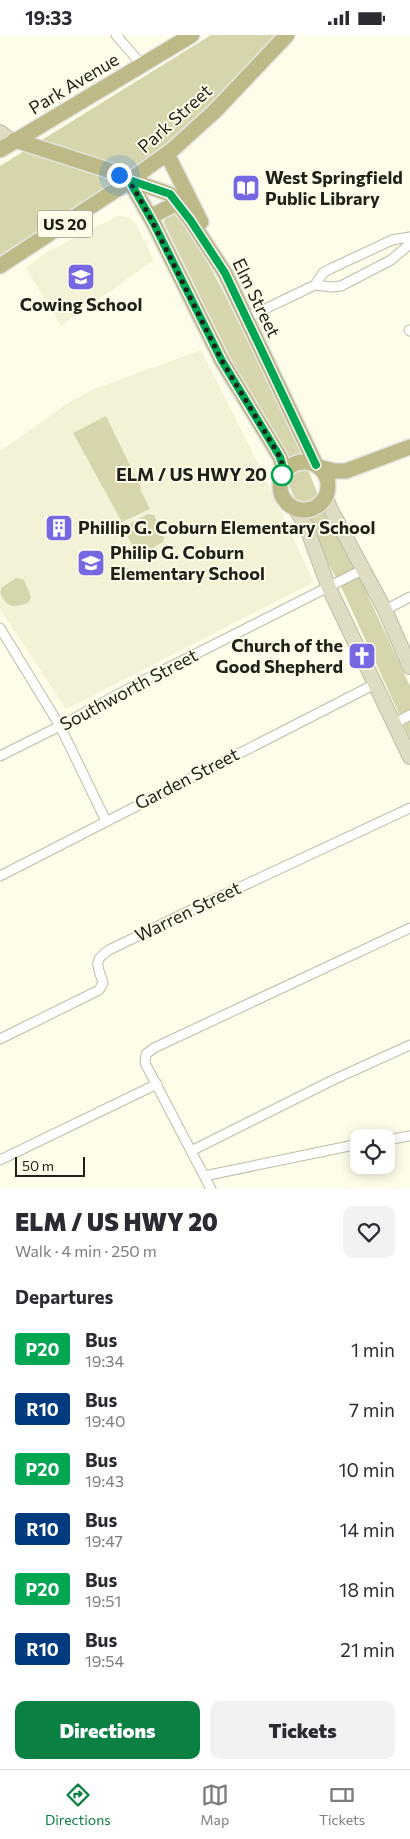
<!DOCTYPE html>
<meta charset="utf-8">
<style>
:root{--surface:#fff;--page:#f2f2f3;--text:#2b2b33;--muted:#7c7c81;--line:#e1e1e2;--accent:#0b8043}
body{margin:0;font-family:Commissioner,sans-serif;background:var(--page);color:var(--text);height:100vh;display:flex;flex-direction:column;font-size:19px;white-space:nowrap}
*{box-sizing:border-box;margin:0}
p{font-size:16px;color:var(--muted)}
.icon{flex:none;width:28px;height:28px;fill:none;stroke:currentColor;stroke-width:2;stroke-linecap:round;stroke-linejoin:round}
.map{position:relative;height:1154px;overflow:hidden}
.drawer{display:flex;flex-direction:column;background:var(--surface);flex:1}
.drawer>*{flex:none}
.badge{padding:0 10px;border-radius:4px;font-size:18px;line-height:32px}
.fabs{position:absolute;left:350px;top:1094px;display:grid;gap:10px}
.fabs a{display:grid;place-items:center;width:45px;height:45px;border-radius:10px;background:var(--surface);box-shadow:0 2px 12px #0003;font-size:25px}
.scale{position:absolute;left:15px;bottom:12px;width:70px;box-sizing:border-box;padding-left:5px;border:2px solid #201f18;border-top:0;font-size:14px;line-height:18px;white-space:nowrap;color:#201f18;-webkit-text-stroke:4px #fefde9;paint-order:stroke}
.you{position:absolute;width:25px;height:25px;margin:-12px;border:4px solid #fff;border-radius:50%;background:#1a73e8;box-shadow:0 0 0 8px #1a73e833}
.map>.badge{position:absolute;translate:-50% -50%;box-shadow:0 0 0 2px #fff}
h2{padding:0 15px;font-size:19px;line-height:45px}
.round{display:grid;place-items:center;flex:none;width:52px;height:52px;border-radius:10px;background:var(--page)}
.summary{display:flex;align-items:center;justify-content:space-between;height:85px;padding:0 15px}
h1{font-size:24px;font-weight:800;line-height:38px}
.cta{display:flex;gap:10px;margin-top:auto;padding:10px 15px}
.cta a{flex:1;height:58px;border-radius:10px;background:var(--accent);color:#fff;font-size:20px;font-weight:800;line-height:58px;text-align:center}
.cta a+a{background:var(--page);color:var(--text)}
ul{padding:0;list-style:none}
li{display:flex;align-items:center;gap:15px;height:60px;padding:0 15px}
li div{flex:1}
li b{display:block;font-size:19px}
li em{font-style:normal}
li .badge{min-width:55px;font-weight:700;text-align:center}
.status{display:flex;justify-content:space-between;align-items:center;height:35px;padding:0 25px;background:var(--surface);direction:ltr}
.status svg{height:14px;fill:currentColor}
.tabs{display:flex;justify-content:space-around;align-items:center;height:70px;border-top:1px solid var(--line);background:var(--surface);font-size:14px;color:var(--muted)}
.tabs a{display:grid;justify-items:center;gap:2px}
.tabs .active{color:var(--accent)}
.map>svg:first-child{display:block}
.built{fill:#f3f2d6}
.green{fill:#d7d5ab}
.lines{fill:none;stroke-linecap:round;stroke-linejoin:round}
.street-casing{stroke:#bcbca8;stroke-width:11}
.secondary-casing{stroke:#bcbca8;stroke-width:16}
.primary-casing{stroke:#e4e4e3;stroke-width:18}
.street{stroke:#fff;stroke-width:9}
.secondary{stroke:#dedcc3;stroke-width:14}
.primary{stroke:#beba88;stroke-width:15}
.line-casing{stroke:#fff;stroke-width:11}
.line{stroke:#00a651;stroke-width:8}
.walk{stroke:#201f18;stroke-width:5;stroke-dasharray:0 9}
.stop-dot{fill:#fff;stroke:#00a651;stroke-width:2.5}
.labels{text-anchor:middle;stroke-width:4;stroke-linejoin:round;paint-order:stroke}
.shield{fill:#fefde9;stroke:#636257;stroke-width:1}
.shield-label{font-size:16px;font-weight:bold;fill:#201f18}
.street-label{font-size:18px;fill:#201f18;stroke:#fefde9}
.poi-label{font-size:18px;font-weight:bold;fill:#201f18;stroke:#fefde9;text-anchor:start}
.stop-label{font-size:18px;font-weight:bold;fill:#201f18;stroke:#fefde9;text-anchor:end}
</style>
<div class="status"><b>19:33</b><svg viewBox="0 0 49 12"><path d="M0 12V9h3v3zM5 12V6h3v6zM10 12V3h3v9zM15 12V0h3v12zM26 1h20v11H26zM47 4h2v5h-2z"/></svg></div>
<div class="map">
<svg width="410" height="1154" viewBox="0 0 410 1154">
<rect width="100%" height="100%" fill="#fefde9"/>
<path class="built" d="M118,181l10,1 8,7 18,36 -93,66 -35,-58 19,-15z
M201,315l58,116 55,116 -248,127 -66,-100v-158l70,-49 24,-13z"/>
<path class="green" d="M211,0h66l-73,78 -61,51 -143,91v-89z
M175,177l28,42 19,35 77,157 22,57 41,80 48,103v52l-66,-145 -44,-83 -48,-108 -88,-179 1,-8z
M106,381l35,72 -1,1 10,20 -28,13 -49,-89z
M148,479l6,1 10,22 -1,5 -22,12 -6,-3 -10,-20 1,-5z
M16,543l8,2 7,17 -3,6c-10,3 -17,6 -24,-3 -3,-4 -4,-6 -3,-12z"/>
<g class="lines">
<defs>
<path id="street" d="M116,0l26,30
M315,250l8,-12 7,-4 62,-29 18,-3
M246,283l69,-33 16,2 10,-1 50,-26 19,-16
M409,295l1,1
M385,575l25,-13
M0,593l60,98 46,95
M394,689l16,-9
M0,721l60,-30 90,-49 214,-108
M0,841l375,-192
M0,1004l99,-49 4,-7c-5,-17 -11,-22 6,-33l78,-38 223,-104
M386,1105l24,-4
M191,1116l144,-72 75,-34
M0,1125l157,-76
M204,1141l155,-32
M211,1154l-66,-126 1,-9 8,-6 256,-120"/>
<path id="secondary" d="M0,97l6,5 9,3
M327,457v8l3,8 55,102 25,57
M293,472l6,7 7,12 23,62 81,169"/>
<path id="primary" d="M15,105l93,30 21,10 41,14 21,27 34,52 91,192
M0,115l192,-115
M167,119l34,68
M129,145l25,44 68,137 58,96 3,10 -1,8
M150,182l27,-14
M0,231l119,-78 53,-38 43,-39 72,-76
M280 451a24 24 0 1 1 48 0a24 24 0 1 1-48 0Z
M319,432l15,4h12l64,-24"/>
</defs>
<use href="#street" class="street-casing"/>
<use href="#secondary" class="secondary-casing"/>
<use href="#primary" class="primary-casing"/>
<use href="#street" class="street"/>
<use href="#secondary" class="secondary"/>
<use href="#primary" class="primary"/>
</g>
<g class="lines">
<defs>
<path id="line" d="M282,440l1,-8 -3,-10 -58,-96 -68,-137 -25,-44 41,14 21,27 34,52 91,192"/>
</defs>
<use href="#line" class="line-casing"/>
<use href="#line" class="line"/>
<path class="walk" d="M119,140l10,5 21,37 72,144 58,96 3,10 -1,8"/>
</g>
<defs>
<symbol id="library-square" viewBox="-11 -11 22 22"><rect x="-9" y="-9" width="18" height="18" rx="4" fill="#7667e2" stroke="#fefde9"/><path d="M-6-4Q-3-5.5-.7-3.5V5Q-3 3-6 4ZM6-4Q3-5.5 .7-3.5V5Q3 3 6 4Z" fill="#fff"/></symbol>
<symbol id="school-square" viewBox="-11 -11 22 22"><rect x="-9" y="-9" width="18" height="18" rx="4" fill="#7667e2" stroke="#fefde9"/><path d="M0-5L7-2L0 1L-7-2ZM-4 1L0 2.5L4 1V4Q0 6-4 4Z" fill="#fff"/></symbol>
<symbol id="building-square" viewBox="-11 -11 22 22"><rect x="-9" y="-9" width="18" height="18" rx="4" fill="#7667e2" stroke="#fefde9"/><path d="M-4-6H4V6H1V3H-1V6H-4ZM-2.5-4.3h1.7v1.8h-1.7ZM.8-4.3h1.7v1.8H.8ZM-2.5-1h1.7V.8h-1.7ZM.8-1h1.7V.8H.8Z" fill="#fff"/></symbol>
<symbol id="church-square" viewBox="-11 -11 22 22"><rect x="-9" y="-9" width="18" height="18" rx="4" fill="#7667e2" stroke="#fefde9"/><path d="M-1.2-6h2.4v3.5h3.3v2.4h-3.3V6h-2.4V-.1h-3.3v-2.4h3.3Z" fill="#fff"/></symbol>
</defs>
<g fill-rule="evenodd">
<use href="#library-square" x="230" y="137" width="32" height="32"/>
<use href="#school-square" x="65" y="226" width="32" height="32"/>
<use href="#building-square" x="43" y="477" width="32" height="32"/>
<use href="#school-square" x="75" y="512" width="32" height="32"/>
<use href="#church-square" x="346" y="605" width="32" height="32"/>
</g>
<circle class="stop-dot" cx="282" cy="440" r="10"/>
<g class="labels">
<rect class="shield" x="37.5" y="175.5" width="55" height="27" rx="4"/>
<g class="shield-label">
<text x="65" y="195">US 20</text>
</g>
<g class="street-label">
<text transform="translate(74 49) rotate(-31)" y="6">Park Avenue</text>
<text transform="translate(175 84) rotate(-42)" y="6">Park Street</text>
<text transform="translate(256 263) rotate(64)" y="6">Elm Street</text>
<text transform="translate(129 655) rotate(-28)" y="6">Southworth Street</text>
<text transform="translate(187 744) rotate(-27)" y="6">Garden Street</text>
<text transform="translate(188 877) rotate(-26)" y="6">Warren Street</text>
</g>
<g class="poi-label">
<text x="265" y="149">West Springfield<tspan x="265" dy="21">Public Library</tspan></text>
<text x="81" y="276" text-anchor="middle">Cowing School</text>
<text x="78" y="499">Phillip G. Coburn Elementary School</text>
<text x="110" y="524">Philip G. Coburn<tspan x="110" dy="21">Elementary School</tspan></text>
<text x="343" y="617" text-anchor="end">Church of the<tspan x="343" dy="21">Good Shepherd</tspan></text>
</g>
<g class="stop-label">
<text x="267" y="446">ELM / US HWY 20</text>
</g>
</g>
</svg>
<div class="fabs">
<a><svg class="icon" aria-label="locate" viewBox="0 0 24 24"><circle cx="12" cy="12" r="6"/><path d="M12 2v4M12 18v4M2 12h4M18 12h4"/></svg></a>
</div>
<div class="scale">50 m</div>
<div class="you" style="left:119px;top:140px"></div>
</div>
<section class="drawer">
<div class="summary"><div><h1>ELM / US HWY 20</h1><p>Walk · 4 min · 250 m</p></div><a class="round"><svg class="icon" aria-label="heart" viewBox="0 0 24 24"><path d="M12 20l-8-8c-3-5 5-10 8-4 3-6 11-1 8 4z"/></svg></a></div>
<h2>Departures</h2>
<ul>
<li><span class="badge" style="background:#00a651;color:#fff">P20</span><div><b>Bus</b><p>19:34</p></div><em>1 min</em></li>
<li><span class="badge" style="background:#003b80;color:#fff">R10</span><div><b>Bus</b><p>19:40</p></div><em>7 min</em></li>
<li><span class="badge" style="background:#00a651;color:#fff">P20</span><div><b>Bus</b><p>19:43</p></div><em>10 min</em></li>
<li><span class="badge" style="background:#003b80;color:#fff">R10</span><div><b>Bus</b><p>19:47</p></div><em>14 min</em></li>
<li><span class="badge" style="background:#00a651;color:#fff">P20</span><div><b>Bus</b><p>19:51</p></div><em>18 min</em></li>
<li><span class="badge" style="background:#003b80;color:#fff">R10</span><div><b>Bus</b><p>19:54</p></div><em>21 min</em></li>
</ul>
<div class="cta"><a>Directions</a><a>Tickets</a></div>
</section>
<nav class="tabs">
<a class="active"><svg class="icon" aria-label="directions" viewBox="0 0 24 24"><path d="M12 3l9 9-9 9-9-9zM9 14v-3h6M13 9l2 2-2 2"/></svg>Directions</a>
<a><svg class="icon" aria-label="map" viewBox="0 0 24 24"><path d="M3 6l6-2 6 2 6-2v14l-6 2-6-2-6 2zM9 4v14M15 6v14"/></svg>Map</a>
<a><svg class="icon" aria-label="tickets" viewBox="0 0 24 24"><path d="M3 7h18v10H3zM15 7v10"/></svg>Tickets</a>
</nav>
